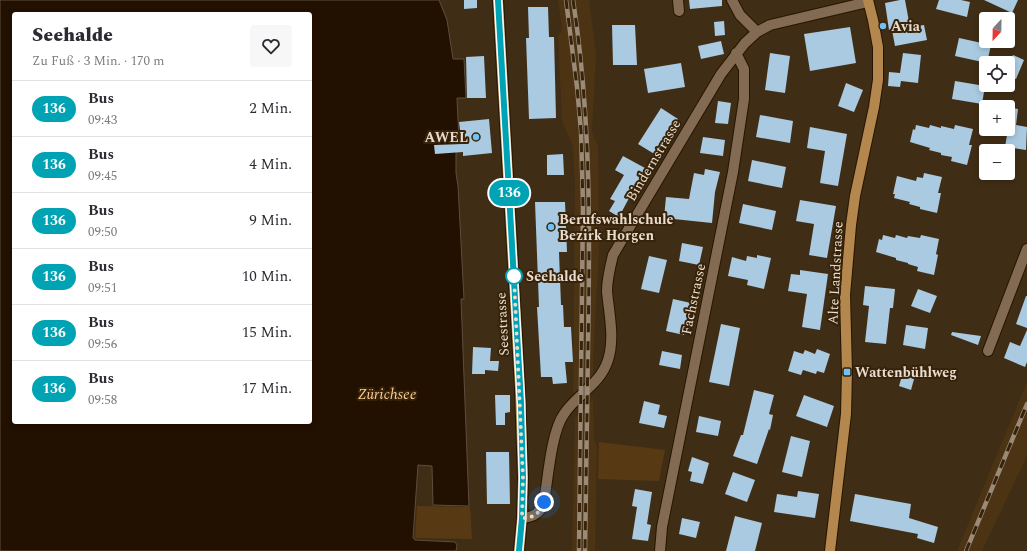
<!DOCTYPE html>
<html lang="de">
<meta charset="utf-8">
<style>
:root{--surface:#fff;--page:#f7f7f7;--text:#2b2b33;--muted:#7c7c81;--line:#e1e1e2}
body{margin:0;font-family:Spectral,serif;background:var(--page);color:var(--text);height:100vh;display:flex;flex-direction:column;font-size:15px;white-space:nowrap}
*{box-sizing:border-box;margin:0}
p{font-size:13px;color:var(--muted)}
.icon{flex:none;width:22px;height:22px;fill:none;stroke:currentColor;stroke-width:2;stroke-linecap:round;stroke-linejoin:round}
.map{position:relative;flex:1;overflow:hidden}
.details{position:absolute;left:12px;top:12px;width:300px;height:412px;display:flex;flex-direction:column;background:var(--surface);border-radius:4px;box-shadow:0 2px 6px #0003}
.details>*{flex:none}
.badge{padding:0 8px;border-radius:13px;font-size:14px;line-height:26px}
.needle{width:26px;rotate:202deg}
.buttons{position:absolute;left:979px;top:12px;display:grid;gap:8px}
.buttons a{display:grid;place-items:center;width:36px;height:36px;border-radius:4px;background:var(--surface);box-shadow:0 2px 6px #0003;font-size:20px}
.you{position:absolute;width:20px;height:20px;margin:-10px;border:3px solid #fff;border-radius:50%;background:#1a73e8;box-shadow:0 0 0 6px #1a73e833}
.map>.badge{position:absolute;translate:-50% -50%;box-shadow:0 0 0 2px #fff}
.round{display:grid;place-items:center;flex:none;width:42px;height:42px;border-radius:4px;background:var(--page)}
.overview{display:flex;align-items:center;justify-content:space-between;height:68px;padding:0 20px}
h1{font-size:19px;font-weight:800;line-height:30px}
ul{padding:0;list-style:none}
li{display:flex;align-items:center;gap:12px;height:56px;padding:0 20px;border-top:1px solid var(--line)}
li div{flex:1}
li b{display:block;font-size:15px}
li em{font-style:normal}
li .badge{min-width:44px;font-weight:700;text-align:center}
.map>svg:first-child{display:block}
.built{fill:#4b3314}
.green{fill:#573a14}
.water{fill:#221000;stroke:#5e4d3e;fill-rule:evenodd}
.building{fill:#a9cae0}
.lines{fill:none;stroke-linecap:round;stroke-linejoin:round}
.minor-casing{stroke:#271500;stroke-width:12}
.major-casing{stroke:#271500;stroke-width:12}
.minor{stroke:#826b52;stroke-width:10}
.major{stroke:#b4874e;stroke-width:10}
.rail-casing{stroke:#9a8a78;stroke-width:4.5}
.rail{stroke:#36230a;stroke-width:3;stroke-dasharray:9;stroke-linecap:butt}
.line-casing{stroke:#fff;stroke-width:9}
.line{stroke:#00a3b4;stroke-width:6}
.walk{stroke:#e9dcce;stroke-width:4;stroke-dasharray:0 7.2}
.poi-dot{fill:#71c1f4;stroke:#36230a;stroke-width:1.5}
.stop-dot{fill:#fff;stroke:#00a3b4;stroke-width:2}
.labels{text-anchor:middle;stroke-width:4;stroke-linejoin:round;paint-order:stroke}
.poi-label{font-size:14px;font-weight:bold;fill:#e9dcce;stroke:#36230a;text-anchor:start}
.street-label{font-size:14px;fill:#e9dcce;stroke:#36230a}
.stop-label{font-size:14px;font-weight:bold;fill:#e9dcce;stroke:#36230a;text-anchor:start}
.water-label{font-size:15px;font-style:italic;fill:#fbcd96;stroke:#36230a}
</style>
<div class="map">
<svg width="1027" height="551" viewBox="0 0 1027 551">
<rect width="100%" height="100%" fill="#402d15"/>
<path class="built" d="M558,0h31l7,55 -4,77 6,14 1,106 -6,107v16l-20,19 2,-207 -2,-40 -11,-26 -4,-85 4,-7z
M1027,382v72l-6,15 -39,82h-25z
M593,399l1,40 3,7 -2,105h-23l3,-133z"/>
<path class="green" d="M599,442l66,8 -6,31 -61,-2z
M417,506l53,1 2,32 -57,-1z"/>
<path class="water" d="M0,0h439l8,20 6,39h11l2,39h-9l2,43 -3,11v21l2,13 6,113h-3l8,207 -36,-1 -1,-39 -14,-1 -5,73 2,2 40,2 2,3 -1,6h-456zM14,14h296v408h-296z"/>
<path class="building" d="M464,0h13v8l-13,1z
M689,0h33v6l-32,3z
M900,0h5l5,27 14,-2 3,15 -32,6 -3,-16h-3l-4,-27z
M939,0h22l9,2 -3,15 -31,-8z
M984,0h34l-6,13z
M528,7h20l1,30h5l2,81 -27,1 -3,-81h3z
M724,21l1,14 -10,1 -1,-14z
M612,25h23l2,40h-24z
M850,27l6,36 -46,8 -6,-37z
M959,38l32,7 -4,18 -32,-7z
M721,41l3,13 -23,5 -3,-13z
M770,53l20,3 -5,37 -20,-3z
M903,53l18,2 -3,28 -17,-2 -1,6 -12,-1 1,-14 11,1z
M1013,55l11,5 -8,19 -8,-3v-10z
M484,56l2,42h-19l-1,-41z
M681,63l4,24 -37,6 -4,-24z
M955,81l30,5 -3,18 -30,-5z
M846,83l17,7 -9,22 -16,-6z
M718,101l13,2 -3,21 -13,-1z
M1008,107l10,2 -2,16 11,2 -1,23 -21,-3 3,-18z
M661,108l17,11 -22,36 -18,-11z
M760,115l33,6 -3,22 -34,-6z
M489,119l3,34 -29,3v-4l-28,2 -1,-9 28,-1 -3,-22z
M916,125l13,3 1,-3 11,3v-2l13,3 1,-4 18,4 -4,16h3l-5,20 -16,-4 1,-4 -11,-2v-2l-12,-3 1,-2 -20,-6 3,-13 2,1z
M810,127l37,7 -9,52 -18,-3 5,-32 -18,-3z
M703,137l22,3 -2,16 -23,-3z
M563,154l1,21h-17v-20z
M623,156l22,12 -26,49 -10,-6 6,-10 -5,-2 14,-24 -9,-5z
M752,160l34,7 -4,21 -34,-7z
M705,169l15,3 -5,20 -3,31 -48,-5 2,-21 23,2 5,-26 10,2z
M924,173l18,4 -4,16h3l-4,20 -17,-4v-2l-11,-3 1,-2 -16,-4 1,-4h-2l4,-18 19,5 1,-4 6,1z
M800,200l36,6 -9,52 -18,-3 5,-31 -18,-3z
M535,202h30l2,50h-8l2,53h2l1,22h7l2,35h-8l2,21 -14,1 -1,-7h-11l-4,-70h2z
M743,204l33,7 -4,19 -33,-7z
M883,235l12,3 1,-3 11,3 1,-2 12,2 1,-3 18,4 -3,15 2,1 -4,20 -17,-4 1,-4 -10,-3v-1l-12,-3v-2l-20,-6 3,-13 3,1z
M682,243l21,4 -4,18 -20,-4z
M757,255l14,3 -7,31 -17,-4 1,-5 -20,-4 4,-19 14,4 1,-5 10,2z
M649,256l18,4 -8,33 -18,-4z
M800,270l28,4 -8,56 -18,-3 5,-33 -19,-3 3,-17 9,1z
M865,286l30,3 -2,19h-3l-4,36 -21,-2 4,-36 -6,-1z
M918,289l19,7 -7,17 -19,-7z
M1026,296h1v32l-11,-4z
M673,299l18,4 -7,32 -18,-4z
M721,324l19,4 -11,58 -20,-4z
M906,325l22,3 -3,21 -22,-4z
M1027,330v32l-2,5 -21,-9 6,-16 10,4z
M952,332l29,4 -3,9 -27,-10z
M473,347l18,1 -1,13h9l-1,10 -13,-1v4h-13z
M817,349l13,5 -6,19 -7,-2 -1,3 -13,-4 -2,5 -13,-4 6,-20 9,3 2,-4 10,4z
M662,351l20,4 -2,14 -21,-4z
M904,369l12,3 -5,18 -12,-4z
M754,390l20,5 -5,19 4,1 -3,15 -1,-1 -12,35 -24,-8 8,-21h2z
M495,395h15v17l-5,1v12h-9z
M804,395l30,11 -7,21 -31,-11z
M644,401l16,4 -2,9 9,2 -3,12 -25,-5z
M699,416l22,5 -3,15 -22,-4z
M791,436l19,5 -8,36 -20,-5z
M486,452h23l1,52h-23z
M692,457l17,6 -6,21 -13,-3 2,-9 -4,-1z
M733,472l22,8 -8,22 -22,-8z
M635,489l17,3 -5,32 4,1 -3,16 -16,-2 5,-32 -5,-1z
M798,491l21,3 -4,24 -41,-6 3,-18 20,3z
M855,494l56,10 -2,14 29,9 -4,16 -17,-5 1,-4 -68,-13z
M735,516l27,7 -7,28h-29z
M682,518l18,4 -4,16 -17,-4z"/>
<g class="lines">
<defs>
<path id="minor" d="M678,0l1,11
M732,0l8,15 17,17
M988,351l39,-102
M522,518c12,-1 18,-5 22,-16 4,-23 7,-70 20,-88 13,-20 36,-29 44,-54 7,-22 1,-46 -1,-69 0,-12 3,-24 6,-36l108,-181 24,-31 12,-11 13,-7 98,-23
M660,551l2,-24 71,-355 11,-73v-30l-8,-16"/>
<path id="major" d="M498,0l22,388 3,89 -1,41 -3,33
M830,551l16,-137 1,-42 -2,-77 6,-70 4,-29 19,-89 4,-27v-33l-5,-27 -5,-20"/>
</defs>
<use href="#minor" class="minor-casing"/>
<use href="#major" class="major-casing"/>
<use href="#minor" class="minor"/>
<use href="#major" class="major"/>
<defs>
<path id="rail" d="M566,0l11,87 4,44 2,74 -4,346
M573,0c18,116 17,231 15,348 -1,68 -2,135 -3,203
M966,551l61,-147"/>
</defs>
<use href="#rail" class="rail-casing"/>
<use href="#rail" class="rail"/>
</g>
<g class="lines">
<defs>
<path id="line" d="M498,0l23,403 2,75 -1,40 -3,33"/>
</defs>
<use href="#line" class="line-casing"/>
<use href="#line" class="line"/>
<path class="walk" d="M514,276l9,202 -1,40c12,0 18,-5 22,-16"/>
</g>
<g class="poi-dot">
<circle cx="883" cy="26" r="4"/>
<circle cx="476" cy="137" r="4"/>
<circle cx="551" cy="227" r="4"/>
<rect x="843" y="368" width="8" height="8" rx="2"/>
</g>
<circle class="stop-dot" cx="514" cy="276" r="8"/>
<g class="labels">
<g class="poi-label">
<text x="891" y="31">Avia</text>
<text x="468" y="142" text-anchor="end">AWEL</text>
<text x="559" y="224">Berufswahlschule<tspan x="559" dy="16">Bezirk Horgen</tspan></text>
<text x="855" y="377">Wattenbühlweg</text>
</g>
<g class="street-label">
<text transform="translate(653 160) rotate(-59)" y="5">Bindernstrasse</text>
<text transform="translate(835 273) rotate(-87)" y="5">Alte Landstrasse</text>
<text transform="translate(693 299) rotate(-78)" y="5">Fachstrasse</text>
<text transform="translate(502 324) rotate(-93)" y="5">Seestrasse</text>
</g>
<g class="stop-label">
<text x="526" y="281">Seehalde</text>
</g>
<g class="water-label">
<text x="387" y="399">Zürichsee</text>
</g>
</g>
</svg>
<div class="buttons">
<a><svg class="needle" viewBox="-14 -14 28 28"><path d="M0-13l5 13h-10z" fill="#e53935"/><path d="M0 13l5-13h-10z" fill="#7c7c81"/></svg></a>
<a><svg class="icon" aria-label="locate" viewBox="0 0 24 24"><circle cx="12" cy="12" r="6"/><path d="M12 2v4M12 18v4M2 12h4M18 12h4"/></svg></a>
<a>+</a>
<a>−</a>
</div>
<div class="you" style="left:544px;top:502px"></div>
<b class="badge" style="left:509px;top:193px;background:#00a3b4;color:#fff">136</b>
<section class="details">
<div class="overview"><div><h1>Seehalde</h1><p>Zu Fuß · 3 Min. · 170 m</p></div><a class="round"><svg class="icon" aria-label="heart" viewBox="0 0 24 24"><path d="M12 20l-8-8c-3-5 5-10 8-4 3-6 11-1 8 4z"/></svg></a></div>
<ul>
<li><span class="badge" style="background:#00a3b4;color:#fff">136</span><div><b>Bus</b><p>09:43</p></div><em>2 Min.</em></li>
<li><span class="badge" style="background:#00a3b4;color:#fff">136</span><div><b>Bus</b><p>09:45</p></div><em>4 Min.</em></li>
<li><span class="badge" style="background:#00a3b4;color:#fff">136</span><div><b>Bus</b><p>09:50</p></div><em>9 Min.</em></li>
<li><span class="badge" style="background:#00a3b4;color:#fff">136</span><div><b>Bus</b><p>09:51</p></div><em>10 Min.</em></li>
<li><span class="badge" style="background:#00a3b4;color:#fff">136</span><div><b>Bus</b><p>09:56</p></div><em>15 Min.</em></li>
<li><span class="badge" style="background:#00a3b4;color:#fff">136</span><div><b>Bus</b><p>09:58</p></div><em>17 Min.</em></li>
</ul>
</section>
</div>
